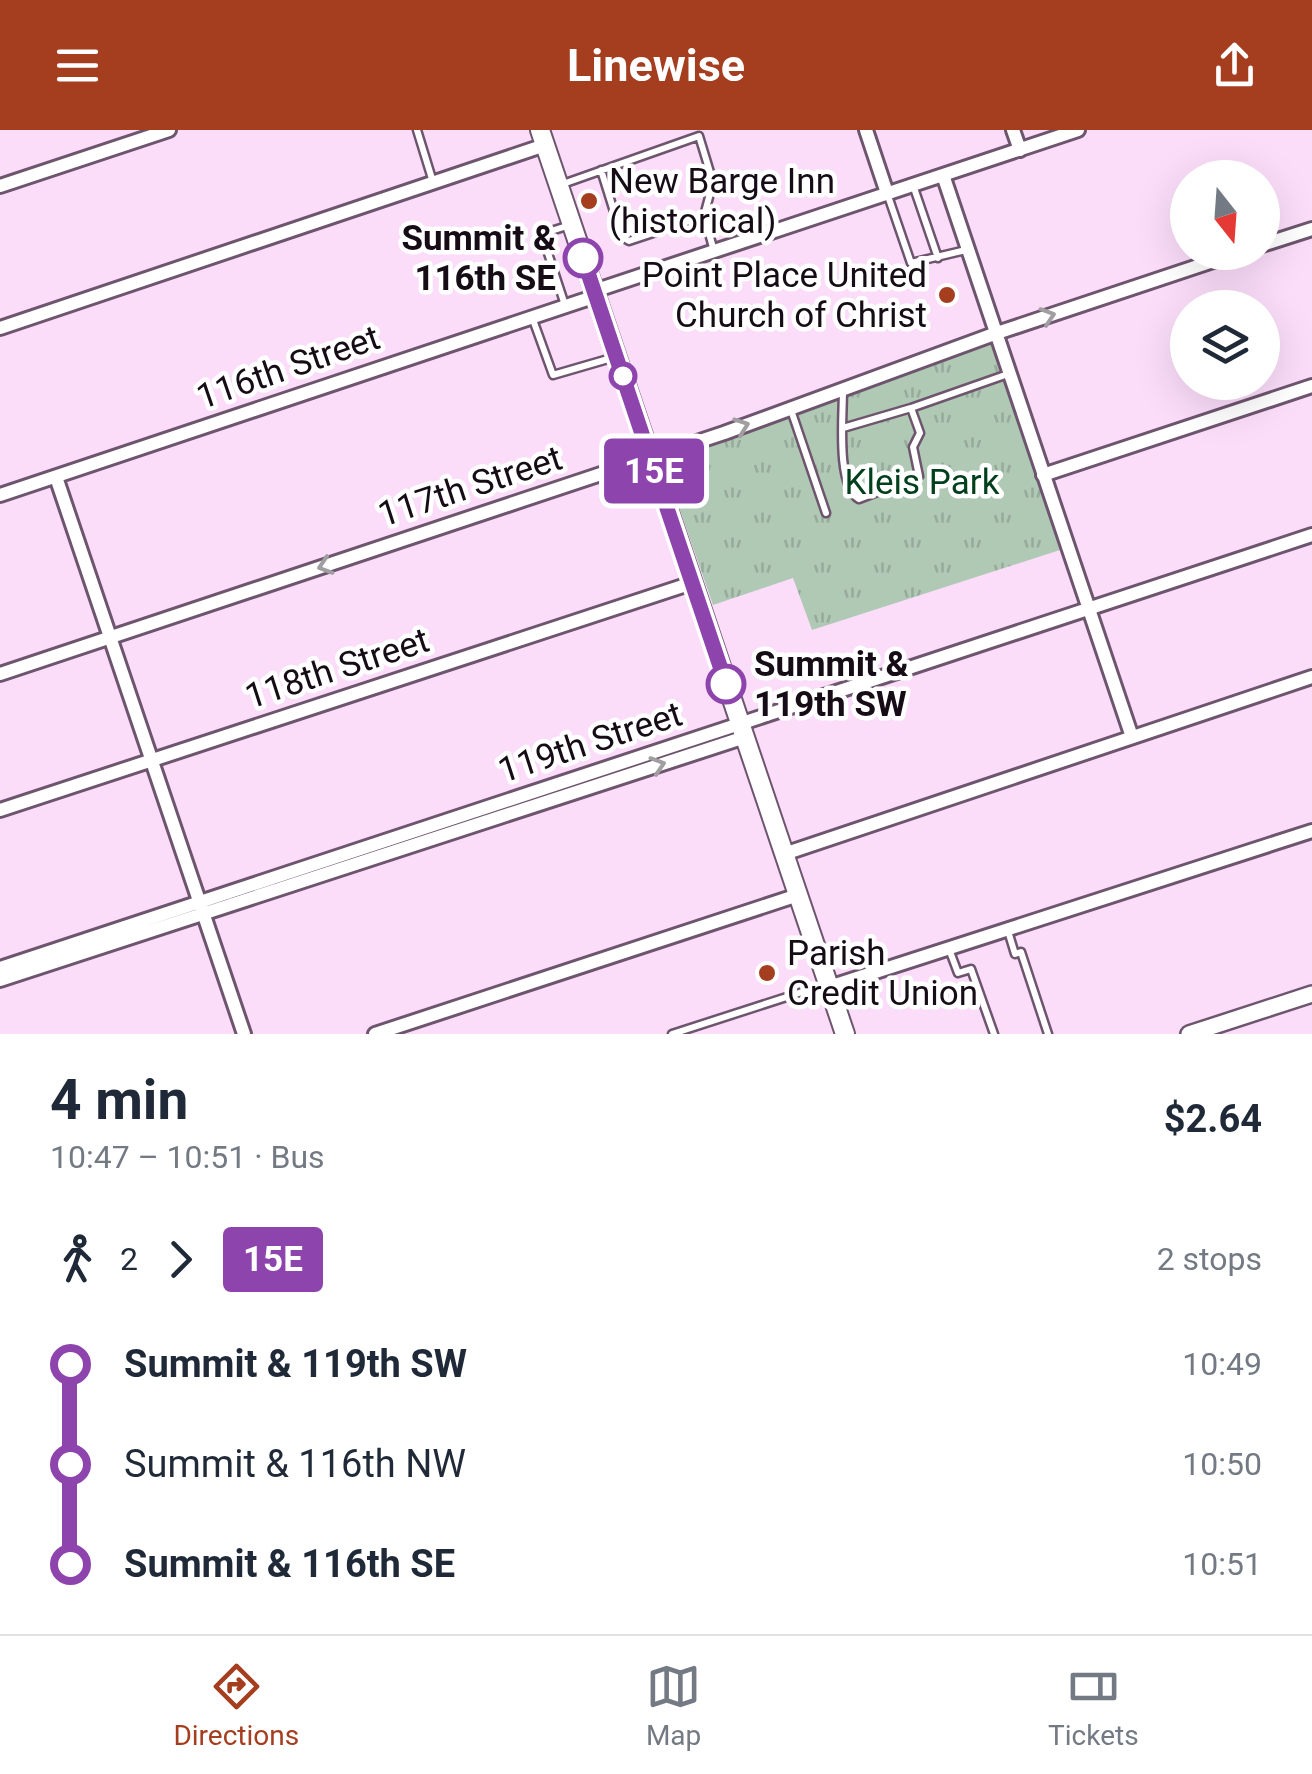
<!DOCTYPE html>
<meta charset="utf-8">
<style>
:root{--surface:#fff;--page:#f6f6f7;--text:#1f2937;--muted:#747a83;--line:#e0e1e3;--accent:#a53d1f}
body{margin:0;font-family:Roboto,sans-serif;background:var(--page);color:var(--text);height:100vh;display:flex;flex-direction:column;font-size:38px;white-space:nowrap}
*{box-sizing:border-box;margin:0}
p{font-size:32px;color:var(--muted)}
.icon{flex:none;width:55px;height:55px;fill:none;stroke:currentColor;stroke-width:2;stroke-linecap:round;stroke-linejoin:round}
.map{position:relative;height:904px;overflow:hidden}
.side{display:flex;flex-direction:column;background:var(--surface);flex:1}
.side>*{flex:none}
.badge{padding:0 20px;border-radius:8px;font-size:35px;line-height:65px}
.needle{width:65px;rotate:163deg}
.tools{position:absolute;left:1170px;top:30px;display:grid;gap:20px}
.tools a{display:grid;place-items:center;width:110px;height:110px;border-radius:50%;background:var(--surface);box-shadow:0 10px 40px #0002;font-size:50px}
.map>.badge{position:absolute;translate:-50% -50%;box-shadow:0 0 0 5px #fff}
.legs{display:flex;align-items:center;gap:15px;height:110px;padding:0 50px;font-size:32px}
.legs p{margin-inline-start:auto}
.headline{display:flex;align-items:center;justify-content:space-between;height:170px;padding:0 50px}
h1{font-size:55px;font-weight:700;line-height:75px}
ul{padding:0 50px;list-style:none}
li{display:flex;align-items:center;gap:35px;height:100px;font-size:38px}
li i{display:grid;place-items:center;width:15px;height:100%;margin:0 12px;background:currentColor}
li i::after{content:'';width:25px;height:25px;margin:-12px;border:8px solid;border-radius:50%;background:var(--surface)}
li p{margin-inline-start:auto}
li:first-child i{background:linear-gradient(#0000 50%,currentColor 0)}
li:last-child i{background:linear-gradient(currentColor 50%,#0000 0)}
header{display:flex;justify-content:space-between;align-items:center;height:130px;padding:0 50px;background:var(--accent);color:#fff;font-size:45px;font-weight:700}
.tabs{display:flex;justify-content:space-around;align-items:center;height:140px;border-top:2px solid var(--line);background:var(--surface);font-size:28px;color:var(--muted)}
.tabs a{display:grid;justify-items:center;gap:5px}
.tabs .on{color:var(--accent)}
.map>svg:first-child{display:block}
.park{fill:url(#park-tufts)}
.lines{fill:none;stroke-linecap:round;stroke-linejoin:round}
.service-casing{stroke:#6e556e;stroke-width:11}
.minor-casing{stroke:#6e556e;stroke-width:18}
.tertiary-casing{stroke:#6e556e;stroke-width:20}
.secondary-casing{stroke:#6e556e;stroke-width:22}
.service{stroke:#fff;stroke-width:6}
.minor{stroke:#fff;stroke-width:12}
.tertiary{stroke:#fff;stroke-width:15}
.secondary{stroke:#fff;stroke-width:18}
.oneway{stroke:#a19ea1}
.line-1-casing{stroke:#fff;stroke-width:22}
.line-1{stroke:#8e44ad;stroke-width:15}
.poi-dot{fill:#a53d1f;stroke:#fff;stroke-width:4}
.stop-1-dot{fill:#fff;stroke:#8e44ad;stroke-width:5}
.labels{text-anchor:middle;stroke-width:9;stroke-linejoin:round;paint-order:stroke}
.poi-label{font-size:35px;fill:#150c15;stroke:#fff;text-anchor:start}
.stop-label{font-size:35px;font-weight:bold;fill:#150c15;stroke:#fff;text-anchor:end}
.street-label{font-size:35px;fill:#150c15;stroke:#fff}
.park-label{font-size:35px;fill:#02401d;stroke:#fff}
</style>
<header><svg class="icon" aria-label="menu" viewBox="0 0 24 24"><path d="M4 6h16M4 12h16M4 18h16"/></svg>Linewise<svg class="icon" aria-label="share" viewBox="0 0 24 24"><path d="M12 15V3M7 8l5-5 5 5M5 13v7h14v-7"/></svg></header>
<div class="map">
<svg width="1312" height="904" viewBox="0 0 1312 904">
<defs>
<pattern id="park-tufts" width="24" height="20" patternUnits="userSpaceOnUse" patternTransform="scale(2.5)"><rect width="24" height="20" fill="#b0c9b5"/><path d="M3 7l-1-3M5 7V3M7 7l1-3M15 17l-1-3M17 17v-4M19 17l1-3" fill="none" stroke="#96ab9b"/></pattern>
</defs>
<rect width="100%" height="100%" fill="#fbddfa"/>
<path class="park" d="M992,213l68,207 -248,80 -19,-52 -80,27 -50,-144z"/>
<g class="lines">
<defs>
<path id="service" d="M417,0l16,52
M601,40l21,67 7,4 75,-25
M560,55l139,-49 14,46 -9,34 10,35
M913,55l25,73
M887,63l24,70 55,-13
M565,175l-22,-67 5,-6 22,-7
M532,187l21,58 62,-18
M843,260c0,25 -7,97 16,109l60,-23 -6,-29 7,-14 -9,-25 97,-34
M791,280l35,103
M843,298l68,-20
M1008,801l7,23 6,-2 27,82
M949,819l9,24 13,-4 23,65
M672,904l155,-50"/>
<path id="minor" d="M866,0l21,63
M1013,0l7,20
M943,45l189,562
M0,56l169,-56
M1262,115l50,-16
M594,161l484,-161
M0,198l545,-183
M1043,345l269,-89
M56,347l188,557
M0,365l596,-199
M0,544l724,-241 270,-99 246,-82
M0,680l692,-227
M784,724l528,-177
M0,838l1312,-433
M0,850l745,-243
M829,857l483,-156
M375,904l423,-139"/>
<path id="tertiary" d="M1189,904l123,-40"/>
<path id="secondary" d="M540,0l305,904"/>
</defs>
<use href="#service" class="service-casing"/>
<use href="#minor" class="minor-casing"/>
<use href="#tertiary" class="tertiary-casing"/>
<use href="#secondary" class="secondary-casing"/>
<use href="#service" class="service"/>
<use href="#minor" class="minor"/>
<use href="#tertiary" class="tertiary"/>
<use href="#secondary" class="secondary"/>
</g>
<defs><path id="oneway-chevron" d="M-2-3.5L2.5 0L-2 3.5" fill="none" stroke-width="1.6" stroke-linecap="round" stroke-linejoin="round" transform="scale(2.5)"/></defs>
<g class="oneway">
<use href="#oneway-chevron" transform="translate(1048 186) rotate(-18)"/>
<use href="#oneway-chevron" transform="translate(742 296) rotate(-20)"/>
<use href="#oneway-chevron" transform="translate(325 436) rotate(162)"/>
<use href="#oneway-chevron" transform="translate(658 635) rotate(-18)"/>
</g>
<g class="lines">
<defs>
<path id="line-1" d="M583,128l143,426"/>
</defs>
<use href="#line-1" class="line-1-casing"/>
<use href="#line-1" class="line-1"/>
</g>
<g class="poi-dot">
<circle cx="589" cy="71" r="10"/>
<circle cx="947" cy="165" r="10"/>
<circle cx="767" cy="843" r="10"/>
</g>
<g class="stop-1-dot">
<circle cx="583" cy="128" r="18"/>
<circle cx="623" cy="246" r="12"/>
<circle cx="726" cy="554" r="18"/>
</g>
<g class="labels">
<g class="poi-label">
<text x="609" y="63">New Barge Inn<tspan x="609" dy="40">(historical)</tspan></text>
<text x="927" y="157" text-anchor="end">Point Place United<tspan x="927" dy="40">Church of Christ</tspan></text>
<text x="787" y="835">Parish<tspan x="787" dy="40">Credit Union</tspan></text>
</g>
<g class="stop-label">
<text x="556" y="120">Summit &amp;<tspan x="556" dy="40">116th SE</tspan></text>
<text x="754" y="546" text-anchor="start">Summit &amp;<tspan x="754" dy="40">119th SW</tspan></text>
</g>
<g class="street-label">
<text transform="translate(288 237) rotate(-19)" y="12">116th Street</text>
<text transform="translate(470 356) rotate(-18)" y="12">117th Street</text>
<text transform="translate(337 538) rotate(-18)" y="12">118th Street</text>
<text transform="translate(590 612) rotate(-18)" y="12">119th Street</text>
</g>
<g class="park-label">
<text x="922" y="364">Kleis Park</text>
</g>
</g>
</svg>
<div class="tools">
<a><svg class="needle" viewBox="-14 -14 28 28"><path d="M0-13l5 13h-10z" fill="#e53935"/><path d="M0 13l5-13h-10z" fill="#747a83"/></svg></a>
<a><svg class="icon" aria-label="layers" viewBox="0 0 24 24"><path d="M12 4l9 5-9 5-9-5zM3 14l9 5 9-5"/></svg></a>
</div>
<b class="badge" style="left:654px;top:341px;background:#8e44ad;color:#fff">15E</b>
</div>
<section class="side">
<div class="headline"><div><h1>4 min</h1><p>10:47 – 10:51 · Bus</p></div><b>$2.64</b></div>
<div class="legs"><svg class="icon" aria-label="walk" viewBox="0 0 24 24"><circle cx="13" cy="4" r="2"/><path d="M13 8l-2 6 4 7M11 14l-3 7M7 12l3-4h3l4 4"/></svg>2<svg class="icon" aria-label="forward" viewBox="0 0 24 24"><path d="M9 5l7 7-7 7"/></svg><b class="badge" style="background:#8e44ad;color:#fff">15E</b><p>2 stops</p></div>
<ul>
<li><i style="color:#8e44ad"></i><b>Summit &amp; 119th SW</b><p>10:49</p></li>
<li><i style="color:#8e44ad"></i><span>Summit &amp; 116th NW</span><p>10:50</p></li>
<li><i style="color:#8e44ad"></i><b>Summit &amp; 116th SE</b><p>10:51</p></li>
</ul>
</section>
<nav class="tabs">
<a class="on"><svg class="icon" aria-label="directions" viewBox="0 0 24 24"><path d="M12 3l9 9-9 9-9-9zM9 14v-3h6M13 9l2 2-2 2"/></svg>Directions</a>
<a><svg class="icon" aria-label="map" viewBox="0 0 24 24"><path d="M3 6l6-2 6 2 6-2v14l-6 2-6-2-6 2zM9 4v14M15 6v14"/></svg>Map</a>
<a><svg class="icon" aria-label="tickets" viewBox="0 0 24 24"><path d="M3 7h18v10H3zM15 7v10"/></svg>Tickets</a>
</nav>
